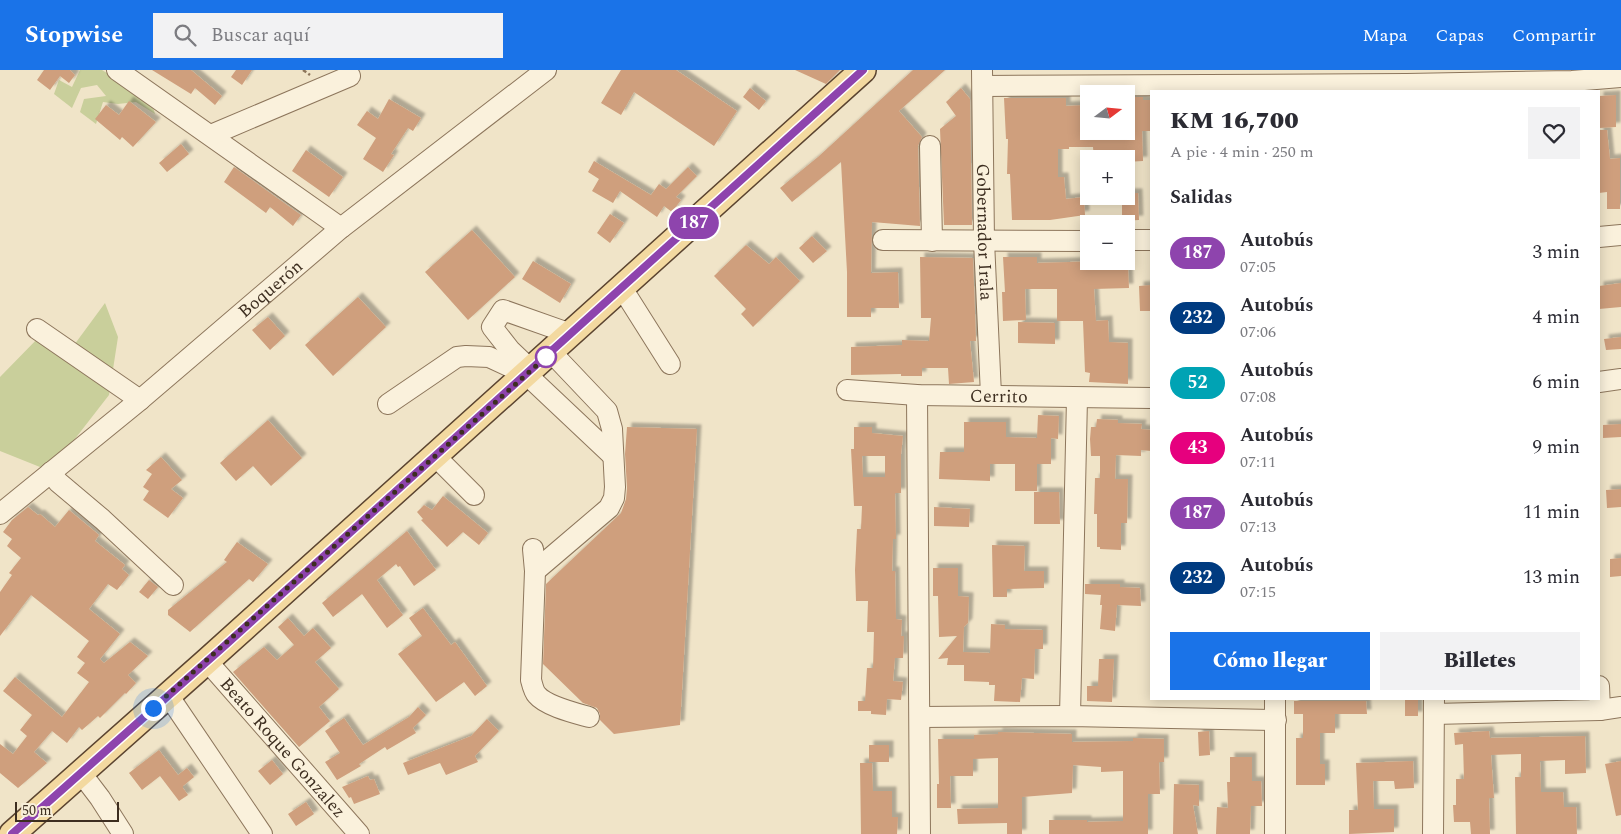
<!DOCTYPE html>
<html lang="es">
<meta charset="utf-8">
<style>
:root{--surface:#fff;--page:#f2f2f3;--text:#2b2b33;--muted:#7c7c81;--accent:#1a73e8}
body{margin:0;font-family:Spectral,serif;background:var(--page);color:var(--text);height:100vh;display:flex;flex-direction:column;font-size:19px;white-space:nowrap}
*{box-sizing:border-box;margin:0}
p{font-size:16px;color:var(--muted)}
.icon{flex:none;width:28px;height:28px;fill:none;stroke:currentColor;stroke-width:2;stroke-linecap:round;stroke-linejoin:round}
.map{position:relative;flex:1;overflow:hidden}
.panel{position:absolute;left:1150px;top:20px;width:450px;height:610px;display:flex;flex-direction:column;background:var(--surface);border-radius:0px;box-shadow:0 2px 12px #0003}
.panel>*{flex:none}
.badge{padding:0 10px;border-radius:16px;font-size:18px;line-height:32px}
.needle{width:32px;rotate:74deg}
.controls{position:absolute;left:1080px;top:15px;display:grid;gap:10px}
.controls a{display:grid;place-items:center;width:55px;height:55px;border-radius:0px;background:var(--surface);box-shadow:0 2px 12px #0003;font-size:25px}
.scale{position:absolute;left:15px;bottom:12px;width:104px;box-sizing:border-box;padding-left:5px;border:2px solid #3d2e20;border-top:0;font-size:14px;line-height:18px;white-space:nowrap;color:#3d2e20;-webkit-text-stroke:4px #f7eed8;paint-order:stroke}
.you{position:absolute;width:25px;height:25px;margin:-12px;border:4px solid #fff;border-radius:50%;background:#1a73e8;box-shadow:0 0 0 8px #1a73e833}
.map>.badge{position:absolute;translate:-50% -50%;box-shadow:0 0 0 2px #fff}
h2{padding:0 20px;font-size:19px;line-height:45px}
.round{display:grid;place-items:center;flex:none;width:52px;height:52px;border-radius:0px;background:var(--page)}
.head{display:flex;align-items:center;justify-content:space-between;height:85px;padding:0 20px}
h1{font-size:24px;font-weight:800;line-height:38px}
.button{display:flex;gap:10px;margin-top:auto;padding:10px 20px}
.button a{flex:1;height:58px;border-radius:0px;background:var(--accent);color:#fff;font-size:20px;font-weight:800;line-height:58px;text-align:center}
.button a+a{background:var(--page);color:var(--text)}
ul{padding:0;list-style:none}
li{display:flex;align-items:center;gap:15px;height:65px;padding:0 20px}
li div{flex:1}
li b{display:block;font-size:19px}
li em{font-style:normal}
li .badge{min-width:55px;font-weight:700;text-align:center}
header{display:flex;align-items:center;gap:30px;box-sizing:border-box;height:70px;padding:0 25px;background:var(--accent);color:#fff}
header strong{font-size:24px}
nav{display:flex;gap:28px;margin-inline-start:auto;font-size:18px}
.search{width:350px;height:45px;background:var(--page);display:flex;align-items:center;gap:12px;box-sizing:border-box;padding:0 18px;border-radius:0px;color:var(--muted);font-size:19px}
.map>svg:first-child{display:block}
.green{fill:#c9cf9b}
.building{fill:#cf9f7d;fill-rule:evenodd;filter:url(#shadow)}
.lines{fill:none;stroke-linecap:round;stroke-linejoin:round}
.minor-casing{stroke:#8d765c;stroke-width:22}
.major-casing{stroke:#5b4430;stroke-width:28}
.path{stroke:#8d765c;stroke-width:2.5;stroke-dasharray:4 2.5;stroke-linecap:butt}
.minor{stroke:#faf1dc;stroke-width:20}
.major{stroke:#f3d9a0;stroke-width:25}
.line-casing{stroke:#fff;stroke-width:11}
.line{stroke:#8e44ad;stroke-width:8}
.walk{stroke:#3d2e20;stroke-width:5;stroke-dasharray:0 9}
.stop-dot{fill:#fff;stroke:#8e44ad;stroke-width:2.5}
.labels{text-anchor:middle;stroke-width:4;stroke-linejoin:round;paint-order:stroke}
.street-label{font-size:18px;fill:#3d2e20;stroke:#f7eed8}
</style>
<header>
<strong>Stopwise</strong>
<div class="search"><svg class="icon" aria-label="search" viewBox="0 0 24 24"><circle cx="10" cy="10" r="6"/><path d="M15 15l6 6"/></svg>Buscar aquí</div>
<nav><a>Mapa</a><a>Capas</a><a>Compartir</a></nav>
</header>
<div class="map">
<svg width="1621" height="764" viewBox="0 0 1621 764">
<defs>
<filter id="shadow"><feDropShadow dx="4.5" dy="-4.5" stdDeviation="1" flood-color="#0004"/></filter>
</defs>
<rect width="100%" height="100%" fill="#f0e4c8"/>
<path class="green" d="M80,0h22l49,30 4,14 -19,-12 -18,2 -15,-2 -7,22 -16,-12 4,-13 22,-3 -9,-11 -16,3 -9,20 -18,-14 5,-14 13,7z
M105,233l13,34 -9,58 -59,76 -50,-20v-74l43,-44 23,23z"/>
<path class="building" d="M44,0h26l5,5 -6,8 -9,-7 -10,14 -13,-10z
M152,0h39l31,26 -7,9 -20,-17 -4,6z
M236,0h16l-10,15 -11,-8z
M621,0h55l61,41 -23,35 -80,-54 -13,23 -20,-12z
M795,0h45l-14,14z
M913,0h32l-46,41 23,26 -4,9 2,80 -48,-4 -1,51 27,-1 1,36h-28v9h-24v-45l-6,-110 -49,40 -12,-14 38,-31z
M750,18l16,13 -7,9 -16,-13z
M961,18l9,11 2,126h-28l-4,-96 16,-13 -10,-14z
M1616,25v32l-17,1v-32z
M1126,27h17v3h8v31h-9l1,30 -17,1v-3h-32l-1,-12h-24v2h-11v28h6l2,22 18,-2 1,18 -35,5h-38l-2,-46h-3l1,-35h-2l-2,-41h62v8l20,-1 1,26h39z
M389,29l32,19 -8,13 -5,-3 -17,26 3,1 -11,17 -20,-13 13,-21 -19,-13 10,-14 11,8z
M129,31l27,21 -23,25 -11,-10 -2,3 -25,-21 11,-14 13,10z
M1599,60h8l3,29 10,-1v51h-13v-17l-8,1z
M181,74l8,10 -22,18 -8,-9z
M306,80l37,27 -14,20 -37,-26z
M594,91l57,34 8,-11 7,5 22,-22 9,9 -21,21 5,3 -9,12 -8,-6 -7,11 -37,-26 -7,12 -21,-12 7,-12 -11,-7z
M234,97l67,48 -8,11 -23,-19 -4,6 -42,-31z
M1126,123h12l1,27 -17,1v-25h4z
M610,144l14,9 -14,20 -13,-10z
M472,160l43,47 -47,43 -43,-48z
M812,166l15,15 -14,12 -14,-15z
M746,175l23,19 7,-7 24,24 -47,46 -12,-13 5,-5 -32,-33z
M920,187l53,1 3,83h-6l4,41 -25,2 -1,-16h-26v8h-21v-2l-50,1v-28l51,-2v-5l27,1 2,-23h-10z
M1003,187h34v6l65,-2v7l26,-1 1,21 -35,1 2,32 12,-1 1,22 19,1v41l-39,-2 1,-9 -5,-1 -2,-51h-26v-32h-32l1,31 -23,1 -1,-29h3z
M533,191l38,23 -11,19 -38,-24z
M1621,213v24l-22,2v-23z
M1151,215v26h-11l-1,-25z
M358,227l28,30 -53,49 -28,-31z
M268,247l17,19 -15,14 -18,-20z
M1018,252l37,1v21l-37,-1z
M1621,267v12l-15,1 -2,-11z
M1038,345l21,1 -1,23 -7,-1v26h-14v27h-22v-27h-25v17l-51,-2 1,-27h24v-30h42v15l31,1z
M1097,349l21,1v3l24,1 -1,5 10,1v21l-10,-1v6l-25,-1 -1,24h13l-1,44h-6v27l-21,-1v-2h-3v-33h-3l1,-36h5v-22h-9l-1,-17 1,-12h5z
M268,350l34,38 -31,28 -18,-20 -17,15 -16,-18z
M1621,354v13l-18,1v-13z
M627,357l70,2 -17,296 -66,9 -14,-14v-6l-3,-6 -14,-5 -40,-39 3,-80 75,-71 5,-14 1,-11 -2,-34z
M854,357h18v6l31,3 -2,18v39h-6l1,46h-3l-1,32h3l1,48 6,1 -1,16h3l-1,22h-8l-2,23 10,1 -2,18 -14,-1 -1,16 -15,-1v-3h-13v-10h7l2,-33h6l1,-36h-7l1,-31h-12l-1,-31 2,-41h4l1,-23h-8l-3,-57h3zM862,386h23v21h-22z
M161,387l21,23 -11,9 12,9 -15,20 -25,-18 6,-9 -6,-4 9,-13 -6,-4z
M1621,419v18l-14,1 -1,-18z
M1034,422h25l1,32h-26z
M443,426l45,37 -9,12 -16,-13 -16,15 -26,-27 2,-1 -6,-7 7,-7 8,5z
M28,437l10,8 2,-1 15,13 14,-17 30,25 -4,6 30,24 -3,4 7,6 -12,15 -9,-6 -19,25 31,25 -20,25 4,4 26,-21 18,14 -20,19 8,8 -10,11 -1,-1 -25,25 -2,-2 -16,14 -3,-3 -12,16 -15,-12 -18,21 13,11 -29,25 -18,-15v-29l13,10 14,-18 -7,-6 12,-15 -29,-24 12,-14 47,40 27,-35 -12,-9 8,-10 -8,-6 12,-16 -58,-46 -31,41v-44l12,-17 -3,-2 12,-15 -14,-12 5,-7 -9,-7 9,-12z
M934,437l36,2 -1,18 -35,-1z
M407,461l29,39 -22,16 -14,-20 -2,1 -2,-3 -19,16 26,35 -16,13 -25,-34 -29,23 -11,-14z
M237,472l31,22 -15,18 -4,-3 -59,53 -22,-17v-5l59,-48 -3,-2z
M992,475l33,1 -1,25h20v17l-37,1v8h-14z
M1621,488v18l-11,1v-18z
M933,498h25v28l11,1 -1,26 -4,4 -1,25 27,1 1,-29 14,1v4l38,1v19h-8l-1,30 -12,-1 -2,24 -26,-1 1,-16h-6v-3l-25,-1v-16h-17l1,-7 -10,1 19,-23 -18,1 -1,-41h-5z
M149,510l9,7 -10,12 -9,-7z
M1085,514h35v3l20,1 1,18 -24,-1 -2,26 -15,-2 2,-24h-2l1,-10 -16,-1z
M423,538l28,37 4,-3 32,44 -12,10 -11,-14 -28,20 -38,-48 24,-18 -13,-18z
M288,548l16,18 9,-8 18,20 -16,14 24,27 -20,18 11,14 -31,26 -66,-75 31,-25 13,13 17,-15 -16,-18z
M1099,589h15l-2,43 -25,-1v-15h11z
M1405,629h13v17h-13z
M1294,631h72l1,13h-32v19h-15v31h5v21h-29v-47h7v-24h-9z
M418,637l8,8 -13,13 3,5 -29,17 -2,-3 -26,17 2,2 -24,14 -12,-18 15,-9 -15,-22 19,-13 19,27 46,-28z
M487,649l12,12 -24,25 3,6 -32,13 -6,-12 -32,12 -5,-12 68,-27z
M1209,661l1,24 -11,1 -1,-24z
M1489,661l1,7 95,-2 1,37 -21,1v-14l-25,1 1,31h22l1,15h12l1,27h-61l-1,-57h6v-23l-30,1 3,43h-5l1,36h-19l-1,-12h-16l-1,-17h3v-26h8l-1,-35 -8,1 -1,-12z
M998,662l74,2v8l61,-1v-3l31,1v23h-5l1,32h-12v40h-99v-14h38v2l36,-1v-50l-22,1v-5l-28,-2 -1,28 -50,4v37h-15v-11l-49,1 -1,-15 41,-1v-50l-25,1v17h-23l1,32h-14v-24h2l-1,-45h36v-4l24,-1z
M869,675h20v17h-20z
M159,680l19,25 9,-7 7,9 -11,9v2l5,7 -9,6 -19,-25 -18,14 -13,-17z
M1230,687h22v24h9l1,25h-11l-1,28h-34l1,-27 11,1 -1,-26h3z
M272,690l11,14 -13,11 -12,-14z
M1413,691l1,27 -19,1 -1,-8h-21l1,28h20v23l-45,2v-24h9l-2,-47z
M1621,691v54l-5,1 -11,-52z
M860,693h12l1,28h19v26h6l-1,17h-36z
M368,706l2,4 4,-1 6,15 -26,10 -3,-7 -2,1 -7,-11z
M1174,714l25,1v21l-6,-1 5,29h-25z
M306,732l8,12 -18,12 -8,-12z"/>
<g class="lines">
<defs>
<g id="minor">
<path d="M117,0l224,158"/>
<path id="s1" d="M982,0l2,171 7,154"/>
<path d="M983,16l424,-2 165,-3 49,-4"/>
<path d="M211,65l139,-59"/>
<path d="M930,76l2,95"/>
<path d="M1599,167l22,-2"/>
<path d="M883,170l206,1"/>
<path d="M1126,170h25"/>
<path d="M622,218l48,76"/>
<path d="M37,259l103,71"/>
<path d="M531,300l-21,-20 -18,-23 11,-17 68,24"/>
<path d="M1599,312l22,-3"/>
<path id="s2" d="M847,320l70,5 234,3"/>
<path d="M917,325l3,439"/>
<path d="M388,334l69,-47 9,-1 23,1 37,17 87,82"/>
<path d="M435,386l39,39"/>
<path d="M51,402l7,10 44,37 71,66"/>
<path id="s3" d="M0,444l140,-114 201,-172 205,-158"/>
<path d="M533,479l2,22 -4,109c1,4 3,12 6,15 9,11 38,18 52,22"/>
<path d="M535,501l74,-63 5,-10 1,-11 -3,-58 -5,-18 -56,-59"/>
<path id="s4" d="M207,591l152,173"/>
<path d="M1599,616l1,24"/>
<path d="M168,625l94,139"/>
<path d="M1434,644l166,-4 21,-3"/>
<path d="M1070,646l7,-318"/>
<path d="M920,647l150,-1 206,4"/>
<path d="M81,703l19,25 23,36"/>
<path d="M1275,764v-135"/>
<path d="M1433,764l1,-135"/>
</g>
<path id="major" d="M12,764l195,-173 656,-591"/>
</defs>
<use href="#minor" class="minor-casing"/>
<use href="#major" class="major-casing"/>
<path class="path" d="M303,0l7,5"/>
<use href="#minor" class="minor"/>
<use href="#major" class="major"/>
</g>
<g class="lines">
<defs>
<path id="line" d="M12,764l209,-185 642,-579"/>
</defs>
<use href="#line" class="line-casing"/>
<use href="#line" class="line"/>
<path class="walk" d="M153,638l393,-351"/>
</g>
<circle class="stop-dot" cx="546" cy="287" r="10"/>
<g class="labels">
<g class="street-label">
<text dy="6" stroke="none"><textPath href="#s1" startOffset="162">Gobernador Irala</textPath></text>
<text dy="6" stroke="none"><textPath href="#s3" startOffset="352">Boquerón</textPath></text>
<text dy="6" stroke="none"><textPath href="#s2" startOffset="152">Cerrito</textPath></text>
<text dy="6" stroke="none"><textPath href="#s4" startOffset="115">Beato Roque Gonzalez</textPath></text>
</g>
</g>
</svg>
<div class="controls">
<a><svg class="needle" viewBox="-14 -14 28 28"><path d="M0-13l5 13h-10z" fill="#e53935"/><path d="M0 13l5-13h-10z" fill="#7c7c81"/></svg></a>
<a>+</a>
<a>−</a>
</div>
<div class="scale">50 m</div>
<div class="you" style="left:153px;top:638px"></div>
<b class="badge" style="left:694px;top:153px;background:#8e44ad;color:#fff">187</b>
<section class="panel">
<div class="head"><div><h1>KM 16,700</h1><p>A pie · 4 min · 250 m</p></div><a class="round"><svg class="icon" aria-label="heart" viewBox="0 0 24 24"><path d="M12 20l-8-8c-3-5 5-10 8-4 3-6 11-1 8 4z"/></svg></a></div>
<h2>Salidas</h2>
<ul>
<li><span class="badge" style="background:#8e44ad;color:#fff">187</span><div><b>Autobús</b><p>07:05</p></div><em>3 min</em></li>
<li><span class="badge" style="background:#003b80;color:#fff">232</span><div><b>Autobús</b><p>07:06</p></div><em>4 min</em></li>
<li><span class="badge" style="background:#00a3b4;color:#fff">52</span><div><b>Autobús</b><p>07:08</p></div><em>6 min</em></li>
<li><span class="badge" style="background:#e6007e;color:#fff">43</span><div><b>Autobús</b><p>07:11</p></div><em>9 min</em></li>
<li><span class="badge" style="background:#8e44ad;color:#fff">187</span><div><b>Autobús</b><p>07:13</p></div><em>11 min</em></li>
<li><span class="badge" style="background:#003b80;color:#fff">232</span><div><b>Autobús</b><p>07:15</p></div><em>13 min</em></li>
</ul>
<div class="button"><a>Cómo llegar</a><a>Billetes</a></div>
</section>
</div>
